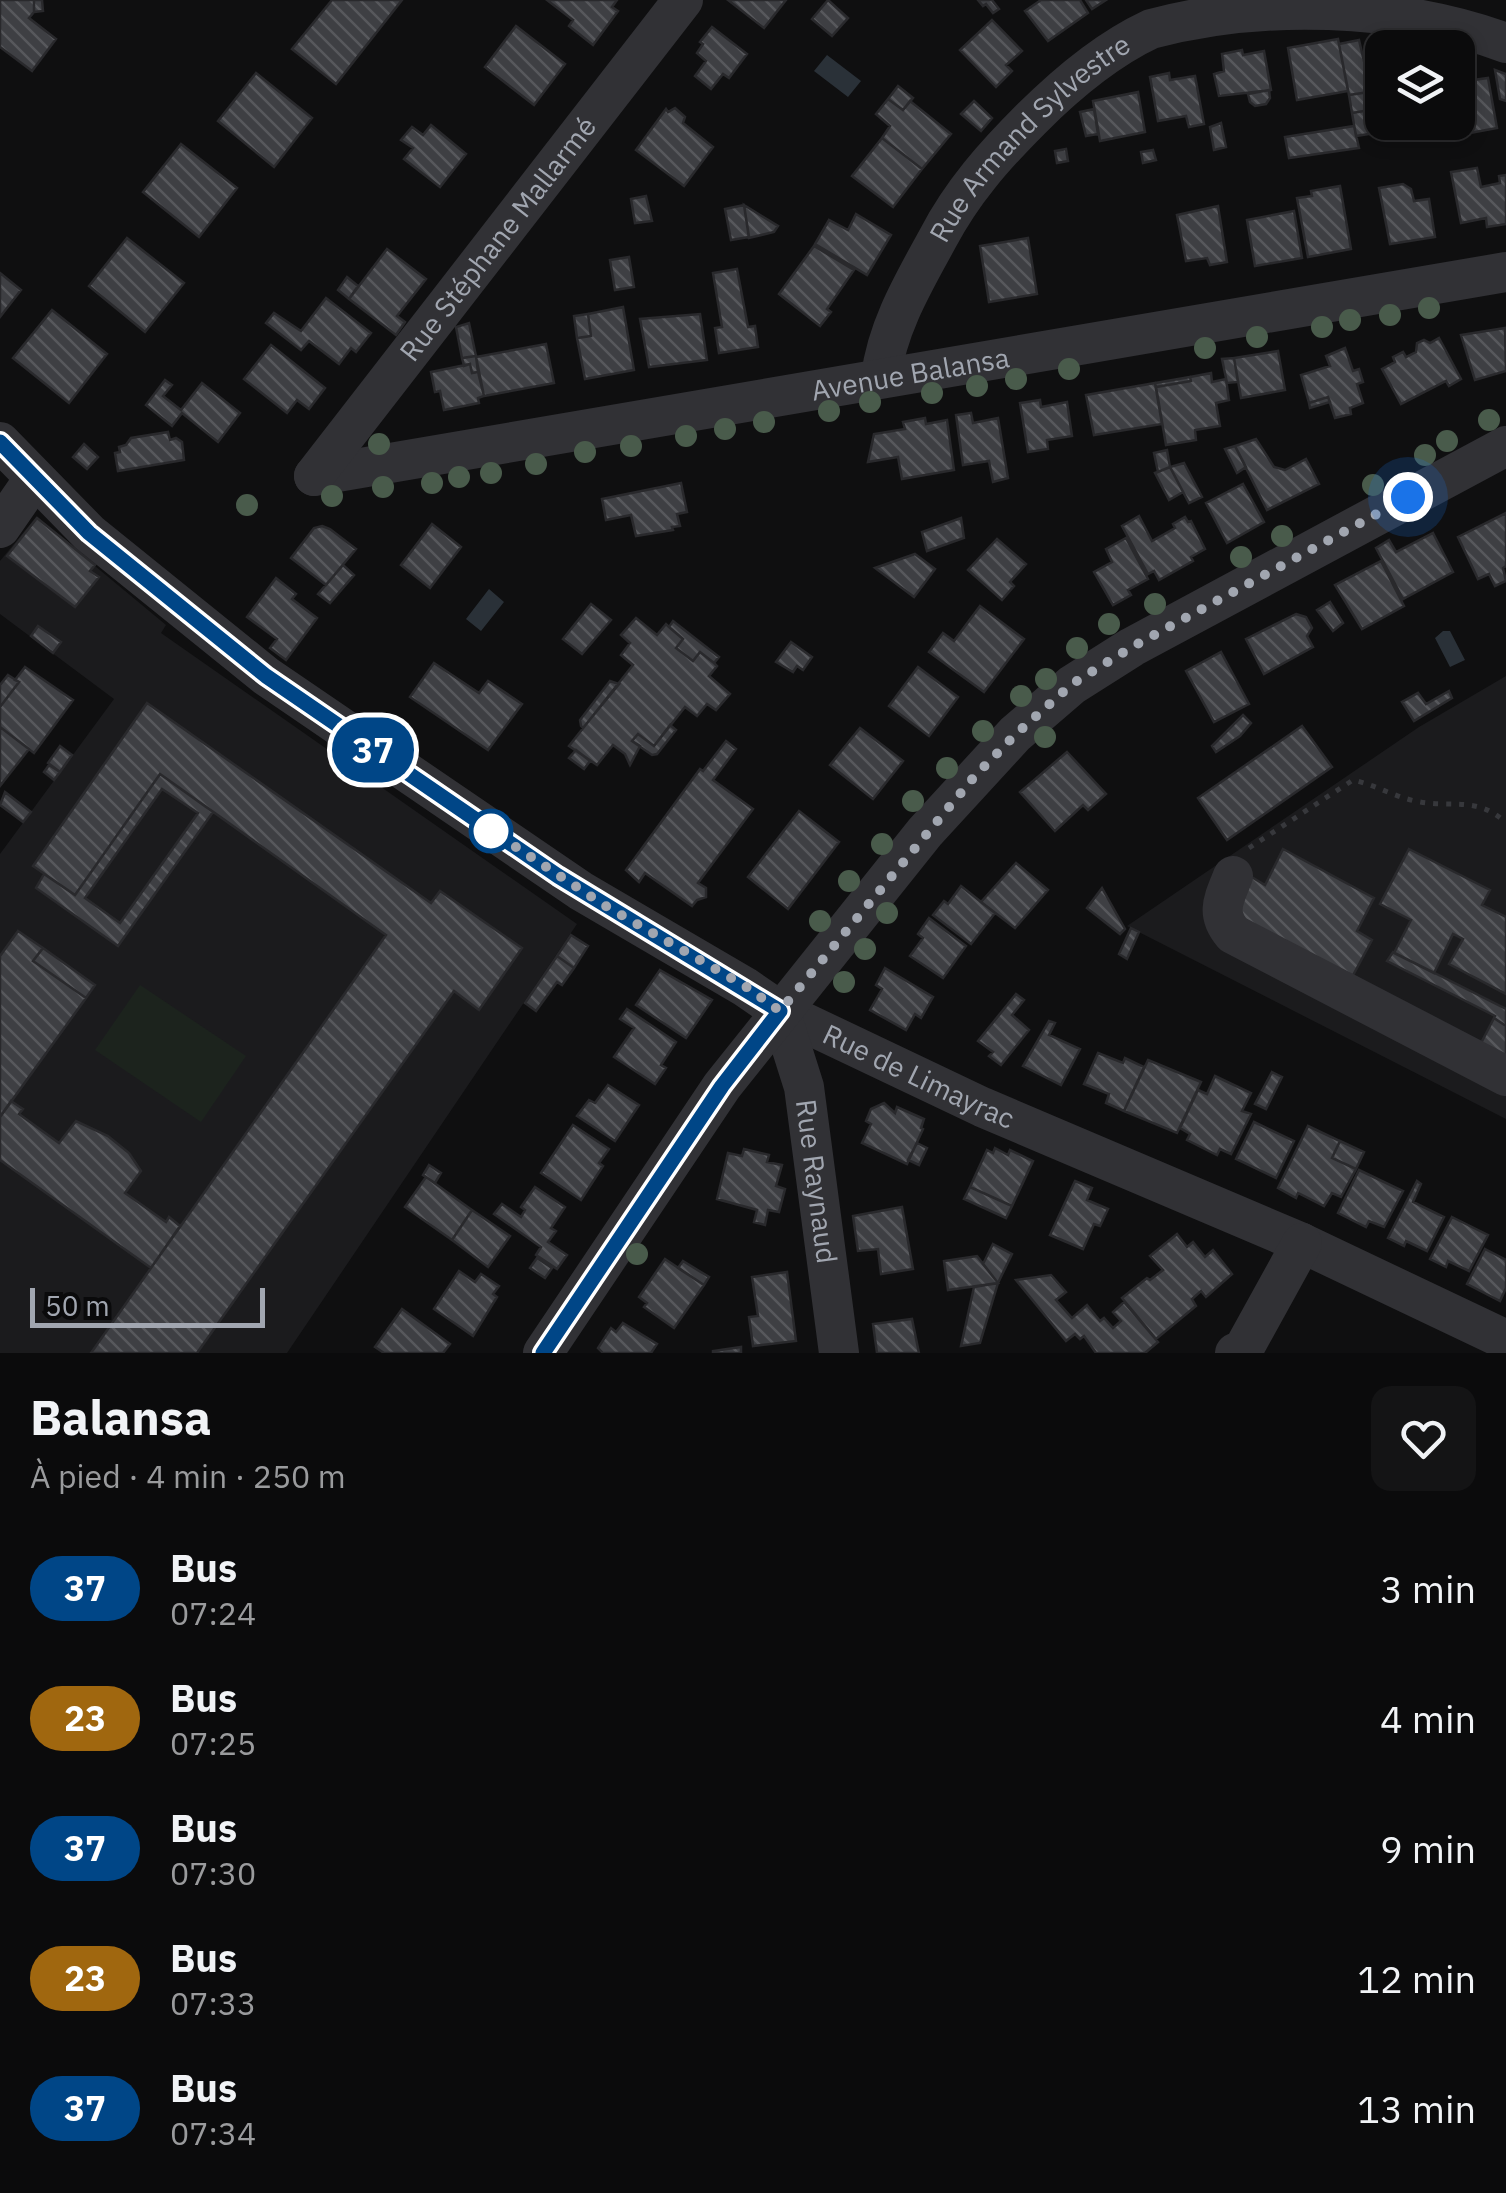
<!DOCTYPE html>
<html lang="fr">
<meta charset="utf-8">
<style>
:root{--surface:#0b0b0c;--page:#141415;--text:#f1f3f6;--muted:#9a9b9d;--line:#2b2b2d}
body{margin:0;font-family:"IBM Plex Sans",sans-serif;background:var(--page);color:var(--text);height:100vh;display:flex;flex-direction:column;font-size:38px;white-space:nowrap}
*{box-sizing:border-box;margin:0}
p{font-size:32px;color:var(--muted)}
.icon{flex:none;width:55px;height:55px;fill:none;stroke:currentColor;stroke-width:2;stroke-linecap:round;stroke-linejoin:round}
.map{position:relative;height:1353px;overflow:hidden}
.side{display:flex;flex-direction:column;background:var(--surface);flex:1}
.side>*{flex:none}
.badge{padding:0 20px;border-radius:32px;font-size:35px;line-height:65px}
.fabs{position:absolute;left:1365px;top:30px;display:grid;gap:20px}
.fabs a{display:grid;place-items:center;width:110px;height:110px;border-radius:20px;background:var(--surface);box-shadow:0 5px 15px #0003,0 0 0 2px var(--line);font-size:50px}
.scale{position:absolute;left:30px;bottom:25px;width:235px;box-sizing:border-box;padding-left:10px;border:5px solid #a1a6b0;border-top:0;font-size:28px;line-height:35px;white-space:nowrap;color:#a1a6b0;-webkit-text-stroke:8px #0a0a0b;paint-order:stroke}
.you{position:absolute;width:50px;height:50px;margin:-25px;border:8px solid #fff;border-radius:50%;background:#1a73e8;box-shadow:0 0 0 15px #1a73e833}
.map>.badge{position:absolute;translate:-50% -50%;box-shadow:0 0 0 5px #fff}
.round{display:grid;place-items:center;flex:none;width:105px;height:105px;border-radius:20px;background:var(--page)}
.summary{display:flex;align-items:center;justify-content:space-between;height:170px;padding:0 30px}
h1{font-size:48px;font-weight:700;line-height:75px}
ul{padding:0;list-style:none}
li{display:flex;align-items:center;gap:30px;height:130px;padding:0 30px}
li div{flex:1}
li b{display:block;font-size:38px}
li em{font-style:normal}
li .badge{min-width:110px;font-weight:700;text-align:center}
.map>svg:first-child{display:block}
.built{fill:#1b1b1d}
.garden{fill:#1c231d}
.water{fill:#2a3138}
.building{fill:url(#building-back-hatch);stroke:#29292c;stroke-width:2.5;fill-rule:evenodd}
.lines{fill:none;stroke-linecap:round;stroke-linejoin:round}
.path{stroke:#37383c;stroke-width:5;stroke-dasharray:5 8;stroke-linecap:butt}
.minor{stroke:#313135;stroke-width:40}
.tree{fill:#495b4b}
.line-casing{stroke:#fff;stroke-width:22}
.line{stroke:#004687;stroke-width:15}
.walk{stroke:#a1a6b0;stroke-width:10;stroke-dasharray:0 18}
.stop-dot{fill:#fff;stroke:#004687;stroke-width:5}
.labels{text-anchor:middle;stroke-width:9;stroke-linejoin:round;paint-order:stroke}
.street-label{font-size:28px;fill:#a1a6b0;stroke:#0a0a0b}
</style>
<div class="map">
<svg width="1506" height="1353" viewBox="0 0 1506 1353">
<defs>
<pattern id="building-back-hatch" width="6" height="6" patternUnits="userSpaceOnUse" patternTransform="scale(2.5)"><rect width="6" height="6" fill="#3e3f43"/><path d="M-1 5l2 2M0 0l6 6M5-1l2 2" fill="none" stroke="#57585c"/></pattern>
</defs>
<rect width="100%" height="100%" fill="#0f0f10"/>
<path class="built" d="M36,517l130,108 -5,8 416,291 -290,429h-287v-499l114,-155 -114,-85v-53z
M1506,676v443l-379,-193 292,-199z"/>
<path class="garden" d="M140,985l106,71 -45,66 -106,-72z"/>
<path class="water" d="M827,55l34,26 -13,16 -34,-26z
M489,589l15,13 -23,29 -15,-12z
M1443,631h7l15,29 -15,7 -15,-29z"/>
<path class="building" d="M0,0h34v12l-5,6 27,21 -24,32 -32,-24z
M34,0h8l1,11 -9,1z
M332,0h70l-66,84 -44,-35z
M547,0h70l-5,7 6,4 -25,34 -24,-19 4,-6z
M728,0h58l-22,28z
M828,0l20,18 -16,18 -20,-17z
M978,0h14l7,9 -6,4 -7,-9 -3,2z
M1041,0h39l8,13 -40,28 -23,-30z
M1086,0h20l-14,9z
M992,20l30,31 -16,14 6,6 -16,16 -36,-37z
M516,26l49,38 -31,41 -49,-38z
M712,27l35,27 -18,24 -6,-4 -12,15 -16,-13 11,-15 -9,-8 6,-9 -3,-2z
M1338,39l10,52 -51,9 -9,-52z
M1359,40l5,21 18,-3v32l-33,5 -10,-51z
M1242,50l1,5 21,-4 7,39 -52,6 -5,-22 10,-3 -2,-17z
M1495,70l11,4v27l-6,-2z
M256,73l56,45 -38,49 -56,-46z
M1169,73l1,7 25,-4 9,48 -15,3 -3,-11 -28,5 -8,-44z
M1488,78l9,50 -54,10 -3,-16h18v-40z
M898,86l15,12 -10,12 -15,-11z
M1269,90l1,8 -4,6 -11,2 -5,-4 -2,-8z
M1382,90v18l-30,5 -3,-18z
M1138,92l7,40 -45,9 -7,-40z
M888,99l15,11 7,-9 41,33 -29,35 -40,-31 8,-12 -14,-12z
M974,101l18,17 -11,13 -20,-17z
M675,108l10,9 -2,6 30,24 -29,39 -48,-36 30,-41 2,3z
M1382,108v14h10l2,8 -38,6 -4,-23z
M1094,109l4,25 -12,2 -6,-24z
M1221,123l5,24 -12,3 -4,-23z
M431,125l35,29 -26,33 -36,-28 9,-11 -12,-8 11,-13 11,8z
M1354,126l5,22 -70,10 -4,-21z
M882,138l40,31 -29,38 -41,-31z
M181,144l56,44 -38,49 -56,-45z
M1066,149l2,12 -11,2 -2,-12z
M1153,150l3,10 -13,3 -2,-11z
M1477,168l4,19 19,-4 -1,-7 7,-1v49l-19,3 -1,-9 -25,5 -10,-51z
M1403,184l8,5 3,12 15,-2 6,38 -45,7 -11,-56z
M1340,186l11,63 -43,8 -11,-59 15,-2 -1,-5z
M646,196l6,25 -17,2 -4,-24z
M744,205l5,32 -18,3 -6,-31z
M744,205l34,21 -4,6 -25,6z
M1218,206l9,56 -17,3 -3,-7 -21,3 -9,-46z
M1294,211l8,47 -47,8 -8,-46z
M856,214l35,21 -24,40 -52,-31 14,-24 19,10z
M127,238l57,45 -39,49 -56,-46z
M1028,238l9,56 -48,8 -9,-56z
M814,246l40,24 -27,39 4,3 -11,14 -41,-32z
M387,249l39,30 -29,37 8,6 -9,13 -47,-36z
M629,257l5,30 -19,3 -5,-30z
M737,269l11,58 7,-1 3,21 -39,6 -4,-25 7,-1 -9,-54z
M0,273l21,17 -21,27z
M347,277l11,9 -9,13 -11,-9z
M326,298l45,35 -15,19 -5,-4 -12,16 -30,-23 -8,9 -35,-27 8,-10 27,18z
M623,307l11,63 -49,9 -8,-41 14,-2 -3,-22z
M52,310l55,44 -38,49 -56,-45z
M588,314l3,22 -14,2 -3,-22z
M700,314l7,46 -58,7 -9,-48z
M469,323l7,33 -14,2 -6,-31z
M1505,328l1,43 -31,9 -14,-45z
M1439,338l22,41 -12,7 -3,-5 -45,23 -19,-35 13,-7 -2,-5 10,-5 3,5 10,-5 1,-9 7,-3 6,3z
M546,344l8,39 -70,13 -8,-39z
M271,345l54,43 -16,21 -12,-9 -10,13 -43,-34z
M1345,348l8,23 6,-2 4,13 -6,2 6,19 -13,5 1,6 -16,4 -7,-21 -19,6 -8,-28 29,-9 -4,-10z
M1278,351l7,39 -44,8 -7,-40z
M476,356l2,16 -6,1 -2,-9 -6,2 -2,-8z
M1234,358l4,24 -11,1 -5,-24z
M470,364l2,9 6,-1 6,24 -6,2 1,5 -35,7 -4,-19 -5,1 -4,-20z
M1211,373l1,9 14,-3 3,21 -13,3 4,23 -25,4 1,10 -30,5 -10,-58 35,-6 -1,-4z
M1190,377l1,4 -35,6 -1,-4z
M165,380l7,5 -9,11 18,14 21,-27 38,30 -22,29 -36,-29 -10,13 -26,-21z
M1155,383l7,41 -68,11 -8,-40z
M1328,397l2,5 -20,6 -1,-5z
M1040,400l1,7 26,-5 5,34 -25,4 1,9 -20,3 -8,-49z
M971,413l2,10 25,-5 10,60 -15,4 -4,-21 -26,4 -7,-50z
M925,418l1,6 21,-4 7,50 -52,9 -4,-22 -30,5 6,-28 31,-5 -2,-7z
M168,432l2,8 6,-2 6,4 2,18 -66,11 -3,-18 5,-1 -1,-5 7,-2 5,-7z
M1256,439l18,28 11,3 21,-11 13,25 -52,26 -32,-64z
M84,444l14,13 -11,12 -14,-12z
M1235,446l11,21 -9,6 -12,-24z
M1167,450l3,17 -12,5 -4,-19z
M1184,463l18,34 -13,6 -19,-36z
M1170,467l13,25 -14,8 -14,-27z
M681,483l6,29 -10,2 3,12 -8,1 1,3 -37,6 -5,-21 -25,5 -4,-21z
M1243,484l21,38 -37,21 -21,-40z
M1506,513v53l-3,2 3,13 -11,5 -6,-12 -11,5 -20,-42z
M1139,516l13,25 23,-13 -2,-4 12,-7 3,5 3,-1 14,28 -14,8 2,4 -34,19 -5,-9 -6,3 -26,-48z
M37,518l58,47 -5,6 9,6 -24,30 -68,-51z
M961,518l3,20 -37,13 -5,-19z
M432,524l29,23 -31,41 -29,-23z
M322,526l8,3 26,20 -30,36 -35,-27 23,-30z
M1433,533l20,39 -50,27 -27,-51 13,-8 7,12z
M1126,538l22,41 -20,11 3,5 -18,10 -19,-33 18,-10 -6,-13z
M997,539l29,25 -16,18 4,4 -12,14 -34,-30z
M915,554l20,15 -21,28 -39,-29z
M1381,561l23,45 -42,23 -27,-44z
M343,565l11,10 -24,28 -12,-9z
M276,578l20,16 -4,5 25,19 -31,42 -16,-12 7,-9 -30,-22z
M1330,602l13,21 -10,8 -16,-21z
M591,604l20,16 -29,34 -19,-15z
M980,606l44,33 -40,53 -55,-40 14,-19 11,8z
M1296,614l10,3 6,11 -5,8 6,11 -49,27 -18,-35z
M636,618l21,17 9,-11 3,3 14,12 -7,9 17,13 7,-9 14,11 3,3 -8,10 21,18 -14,16 -9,-6 -10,12 -12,-9 -31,39 -16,-12 -6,7 8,5 -10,19 -5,-11 -12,-9 -16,20 -28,-19 64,-81 -12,-10 9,-12 -9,-8z
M673,621l46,36 -5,6 -14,-11 -7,9 -17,-13 7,-9 -14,-12z
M38,626l23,16 -8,11 -22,-17z
M791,642l21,15 -9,13 -6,-4 -4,6 -17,-10z
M1221,652l28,52 -35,18 -28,-51z
M434,663l45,30 9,-12 34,23 -34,46 -78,-53z
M25,667l48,33 -39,53 -34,-26v-20l19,-25 -4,-2z
M918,667l40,30 -29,39 -40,-30z
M8,675l11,7 -19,25v-22z
M610,681l9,3 -36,44 -2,-2 -1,-6z
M1449,691l3,7 -38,23 -12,-19 16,-9 8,11z
M147,703l284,200 9,-12 82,57 -43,62 -25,-19 -257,362h-106l295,-418 -226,-161 -85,121 -42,-29z
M1243,715l8,8 -11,13 -24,16 -4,-6z
M670,725l6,5 -19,24 -5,1 -20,-14 6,-7 16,12z
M1302,726l30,41 -105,73 -29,-42z
M0,727l29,22 -29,37z
M860,728l43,33 -30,38 -43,-34z
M726,741l10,8 -23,31 40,29 -55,74 8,5v9l-9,3 -5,6 -47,-33 -6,9 -13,-12 74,-101 3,2z
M60,746l12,9 -12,17 -12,-9z
M576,750l14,11 -6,8 -15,-11z
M1067,752l39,42 -18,16 -5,-5 -28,26 -35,-39z
M49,765l11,7 -6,8 -10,-8z
M160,774l53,38 -95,134 -82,-58 8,-14 31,21zM162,789l36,24 -78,110 -35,-25z
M5,792l26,20 -8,10 -23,-17z
M799,811l40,31 -51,67 -40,-32z
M1283,849l91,49 -17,33 15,9 -21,39 -116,-63 15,-40 15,9z
M1409,849l81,41 -8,15 24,12v77l-57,-30 14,-25 -10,-5 -19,39 -40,-20 17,-33 -31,-16z
M1016,863l32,27 -33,38 -34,-26z
M961,886l34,27 -24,31 -38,-29 11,-14 4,3z
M1102,888l23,41 -5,5 -33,-26z
M929,918l37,28 -23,32 -33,-22 13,-18 -5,-4z
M1131,928l8,4 -12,27 -8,-5z
M18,931l25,17 -10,13 53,37 -86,119v-161z
M571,935l17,11 -14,22 -17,-12z
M43,948l52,37 -9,13 -53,-37z
M1393,952l113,57v17l-12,-8 1,-2 -108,-55z
M557,956l17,12 -12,17 -5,-3 -21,29 -11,-8z
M885,968l48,29 -12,21 -6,-4 -9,16 -36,-20 12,-21 -6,-4z
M660,970l52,30 -26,38 -50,-33z
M1016,994l8,6 -12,15 17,15 -28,35 -12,-9 4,-4 -15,-11z
M627,1009l49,33 -15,23 5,3 -11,16 -41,-27 20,-29 -14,-9z
M1494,1018l12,8v34l-27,-13z
M1049,1021l6,2 -6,12 31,14 -19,36 -38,-19z
M1098,1053l25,10 2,-5 19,9 -20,44 -18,-8 3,-9 -25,-10z
M1148,1060l53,22 -24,51 -53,-22z
M1272,1072l10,5 -16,32 -11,-5z
M1215,1076l36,17 -9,18 9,3 -20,40 -11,-5 -3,6 -30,-15 3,-6 -10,-6 18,-38 9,4z
M608,1085l31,20 -24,36 -38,-25 12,-16 6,3z
M11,1101l12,8 -4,5 40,29 17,-22 32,15 21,17 12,18 -16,22 41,29 3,-5 11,9 -29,42 -151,-108v-43z
M884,1103l11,10 2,-6 27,12 -3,9 2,1 -16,35 -45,-21 9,-19 -5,-3 5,-12z
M1254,1122l40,19 -18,37 -40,-19z
M573,1125l36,24 -10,14 4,3 -22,34 -40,-27z
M1308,1126l32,15 -8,17 24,11 -15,28 -9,-4 -8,13 -26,-13 -2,5 -18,-10z
M1340,1141l24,11 -8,17 -24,-11z
M917,1143l10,5 -8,17 -11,-5z
M995,1148l13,7 2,-5 23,11 -21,45 -42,-19 17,-37 6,3z
M744,1149l25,6 -2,7 15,3 -6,21 9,3 -6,23 -11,-2 -3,15 -11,-3 3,-12 -40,-11 11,-46 14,3z
M429,1165l12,8 -6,10 -12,-8z
M1359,1170l44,21 -19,36 -15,-6 -3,6 -28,-14z
M426,1177l46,33 -20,30 -47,-33z
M1075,1181l17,7 -5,12 21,9 -8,17 -6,-2 -11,25 -33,-14z
M1417,1181l4,3 -8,18 31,15 -17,34 -21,-10 -2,5 -16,-8z
M535,1187l30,20 -14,21 5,3 -8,11 19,13 -10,14 -21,-14 5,-8 -47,-33 8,-10 19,13 4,-7 -4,-3z
M970,1187l42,19 -6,12 -42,-19z
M902,1207l11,62 -32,5 -3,-25 -20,2 -5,-35z
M472,1210l38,26 -22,31 -36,-27z
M1452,1217l36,18 -19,36 -21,-10 -2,6 -16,-8z
M1177,1234l10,13 6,-5 12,15 8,-7 19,24 -26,23 -5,-6 -9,8 4,7 -40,33 -34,-41 25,-20 3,2 13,-10 -13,-14z
M993,1244l19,10 -14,29 -15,-19z
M1485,1249l21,11v28l-6,13 -33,-17z
M977,1256l21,27 -50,7 -4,-29z
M537,1258l15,10 -7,10 -15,-10z
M665,1259l39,26 -30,43 -30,-21 3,-4 -8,-6z
M683,1261l26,16 -5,8 -26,-17z
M459,1271l16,11 6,-8 18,12 -6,8 4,3 -24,39 -39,-27z
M787,1272l9,69 -43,5 -4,-29 9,-1 -6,-39z
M1051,1275l15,17 -10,8 16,18 15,-13 13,16 4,-3 9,10 8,-7 -8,-9 11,-10 34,40 -13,11h-49l-12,-17 -4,3 -5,-5 -9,7 -50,-61z
M998,1283l-18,60 -19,3 13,-59z
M402,1309l48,35 -7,9h-59l-9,-6z
M912,1319l7,34h-42l-4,-29z
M623,1323l34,21 -6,9h-48l-5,-5 13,-20 5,4z
M741,1347v6h-28v-2z"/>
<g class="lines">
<path class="path" d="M1249,848l104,-68c22,5 40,16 62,21 35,8 62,-6 91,22"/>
<g class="minor">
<path id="s1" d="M881,377c6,-50 33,-95 57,-139 24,-46 56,-82 93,-119 35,-35 75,-69 120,-90 109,-29 247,-26 355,14"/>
<path id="s2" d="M0,442l89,91 177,143 315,215 164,96 35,24 202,96 320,136 204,97"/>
<path id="s3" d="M314,476l1192,-204"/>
<path id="s4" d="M314,476l369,-476"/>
<path d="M0,528l34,-49"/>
<path d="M1233,876c-9,23 -18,37 0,58l273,142"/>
<path id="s5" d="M780,1011l24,76 35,266"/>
<path d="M543,1353l179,-267 203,-254 90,-98 57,-49 60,-38 374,-201"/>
<path d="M1235,1353l8,-3 59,-107"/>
</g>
</g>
<g class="tree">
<circle cx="1429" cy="308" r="11"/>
<circle cx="1390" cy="315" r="11"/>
<circle cx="1350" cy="320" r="11"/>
<circle cx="1322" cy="327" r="11"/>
<circle cx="1257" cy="337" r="11"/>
<circle cx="1205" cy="348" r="11"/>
<circle cx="1069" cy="369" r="11"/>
<circle cx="1016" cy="379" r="11"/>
<circle cx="977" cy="386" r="11"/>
<circle cx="932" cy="393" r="11"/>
<circle cx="870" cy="402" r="11"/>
<circle cx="829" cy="411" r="11"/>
<circle cx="1489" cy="420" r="11"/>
<circle cx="764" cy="422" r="11"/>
<circle cx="725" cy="429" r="11"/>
<circle cx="686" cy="436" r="11"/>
<circle cx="1447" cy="441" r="11"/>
<circle cx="379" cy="444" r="11"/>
<circle cx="631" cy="446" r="11"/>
<circle cx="585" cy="452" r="11"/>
<circle cx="1425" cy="455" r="11"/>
<circle cx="536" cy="464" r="11"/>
<circle cx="491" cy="473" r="11"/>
<circle cx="459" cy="477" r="11"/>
<circle cx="432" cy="483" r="11"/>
<circle cx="1373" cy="485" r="11"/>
<circle cx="383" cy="487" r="11"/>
<circle cx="332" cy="496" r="11"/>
<circle cx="247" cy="505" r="11"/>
<circle cx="1282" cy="536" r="11"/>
<circle cx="1241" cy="557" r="11"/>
<circle cx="1155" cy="604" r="11"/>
<circle cx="1109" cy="624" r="11"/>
<circle cx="1077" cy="648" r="11"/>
<circle cx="1046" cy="679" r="11"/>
<circle cx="1021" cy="696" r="11"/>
<circle cx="983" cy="731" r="11"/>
<circle cx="1045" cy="737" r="11"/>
<circle cx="947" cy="768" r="11"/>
<circle cx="913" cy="801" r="11"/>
<circle cx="882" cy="844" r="11"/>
<circle cx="849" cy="881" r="11"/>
<circle cx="887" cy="913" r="11"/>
<circle cx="820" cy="921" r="11"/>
<circle cx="865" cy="949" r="11"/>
<circle cx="844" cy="982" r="11"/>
<circle cx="637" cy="1254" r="11"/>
</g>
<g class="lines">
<defs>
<path id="line" d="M0,442l89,91 177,143 292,200 222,135 -58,75 -179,267"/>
</defs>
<use href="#line" class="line-casing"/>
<use href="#line" class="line"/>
<path class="walk" d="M491,831l-10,-7 123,81 141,81 35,25 194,-234 42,-43 56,-50 60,-37 276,-150"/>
</g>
<circle class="stop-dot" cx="491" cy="831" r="20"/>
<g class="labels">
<g class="street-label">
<text dy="10" stroke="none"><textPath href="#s1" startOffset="288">Rue Armand Sylvestre</textPath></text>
<text dy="10" stroke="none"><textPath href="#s4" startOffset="300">Rue Stéphane Mallarmé</textPath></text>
<text dy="10" stroke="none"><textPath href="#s3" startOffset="605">Avenue Balansa</textPath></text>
<text dy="10" stroke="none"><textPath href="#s2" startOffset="1122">Rue de Limayrac</textPath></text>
<text dy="10" stroke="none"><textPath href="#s5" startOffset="175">Rue Raynaud</textPath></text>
</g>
</g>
</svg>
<div class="fabs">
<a><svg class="icon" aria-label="layers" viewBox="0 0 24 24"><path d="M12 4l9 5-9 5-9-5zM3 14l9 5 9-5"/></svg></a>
</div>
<div class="scale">50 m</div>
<div class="you" style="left:1408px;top:497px"></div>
<b class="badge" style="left:373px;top:750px;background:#004687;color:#fff">37</b>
</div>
<section class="side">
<div class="summary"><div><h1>Balansa</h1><p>À pied · 4 min · 250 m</p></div><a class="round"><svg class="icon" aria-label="heart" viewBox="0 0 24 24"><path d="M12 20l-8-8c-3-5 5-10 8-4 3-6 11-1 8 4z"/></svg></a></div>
<ul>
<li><span class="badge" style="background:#004687;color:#fff">37</span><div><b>Bus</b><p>07:24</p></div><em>3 min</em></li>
<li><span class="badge" style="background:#a0670f;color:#fff">23</span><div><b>Bus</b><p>07:25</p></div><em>4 min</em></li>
<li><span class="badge" style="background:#004687;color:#fff">37</span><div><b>Bus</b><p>07:30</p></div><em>9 min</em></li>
<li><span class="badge" style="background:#a0670f;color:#fff">23</span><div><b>Bus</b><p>07:33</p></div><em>12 min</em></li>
<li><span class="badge" style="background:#004687;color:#fff">37</span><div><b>Bus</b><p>07:34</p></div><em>13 min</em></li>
</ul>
</section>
